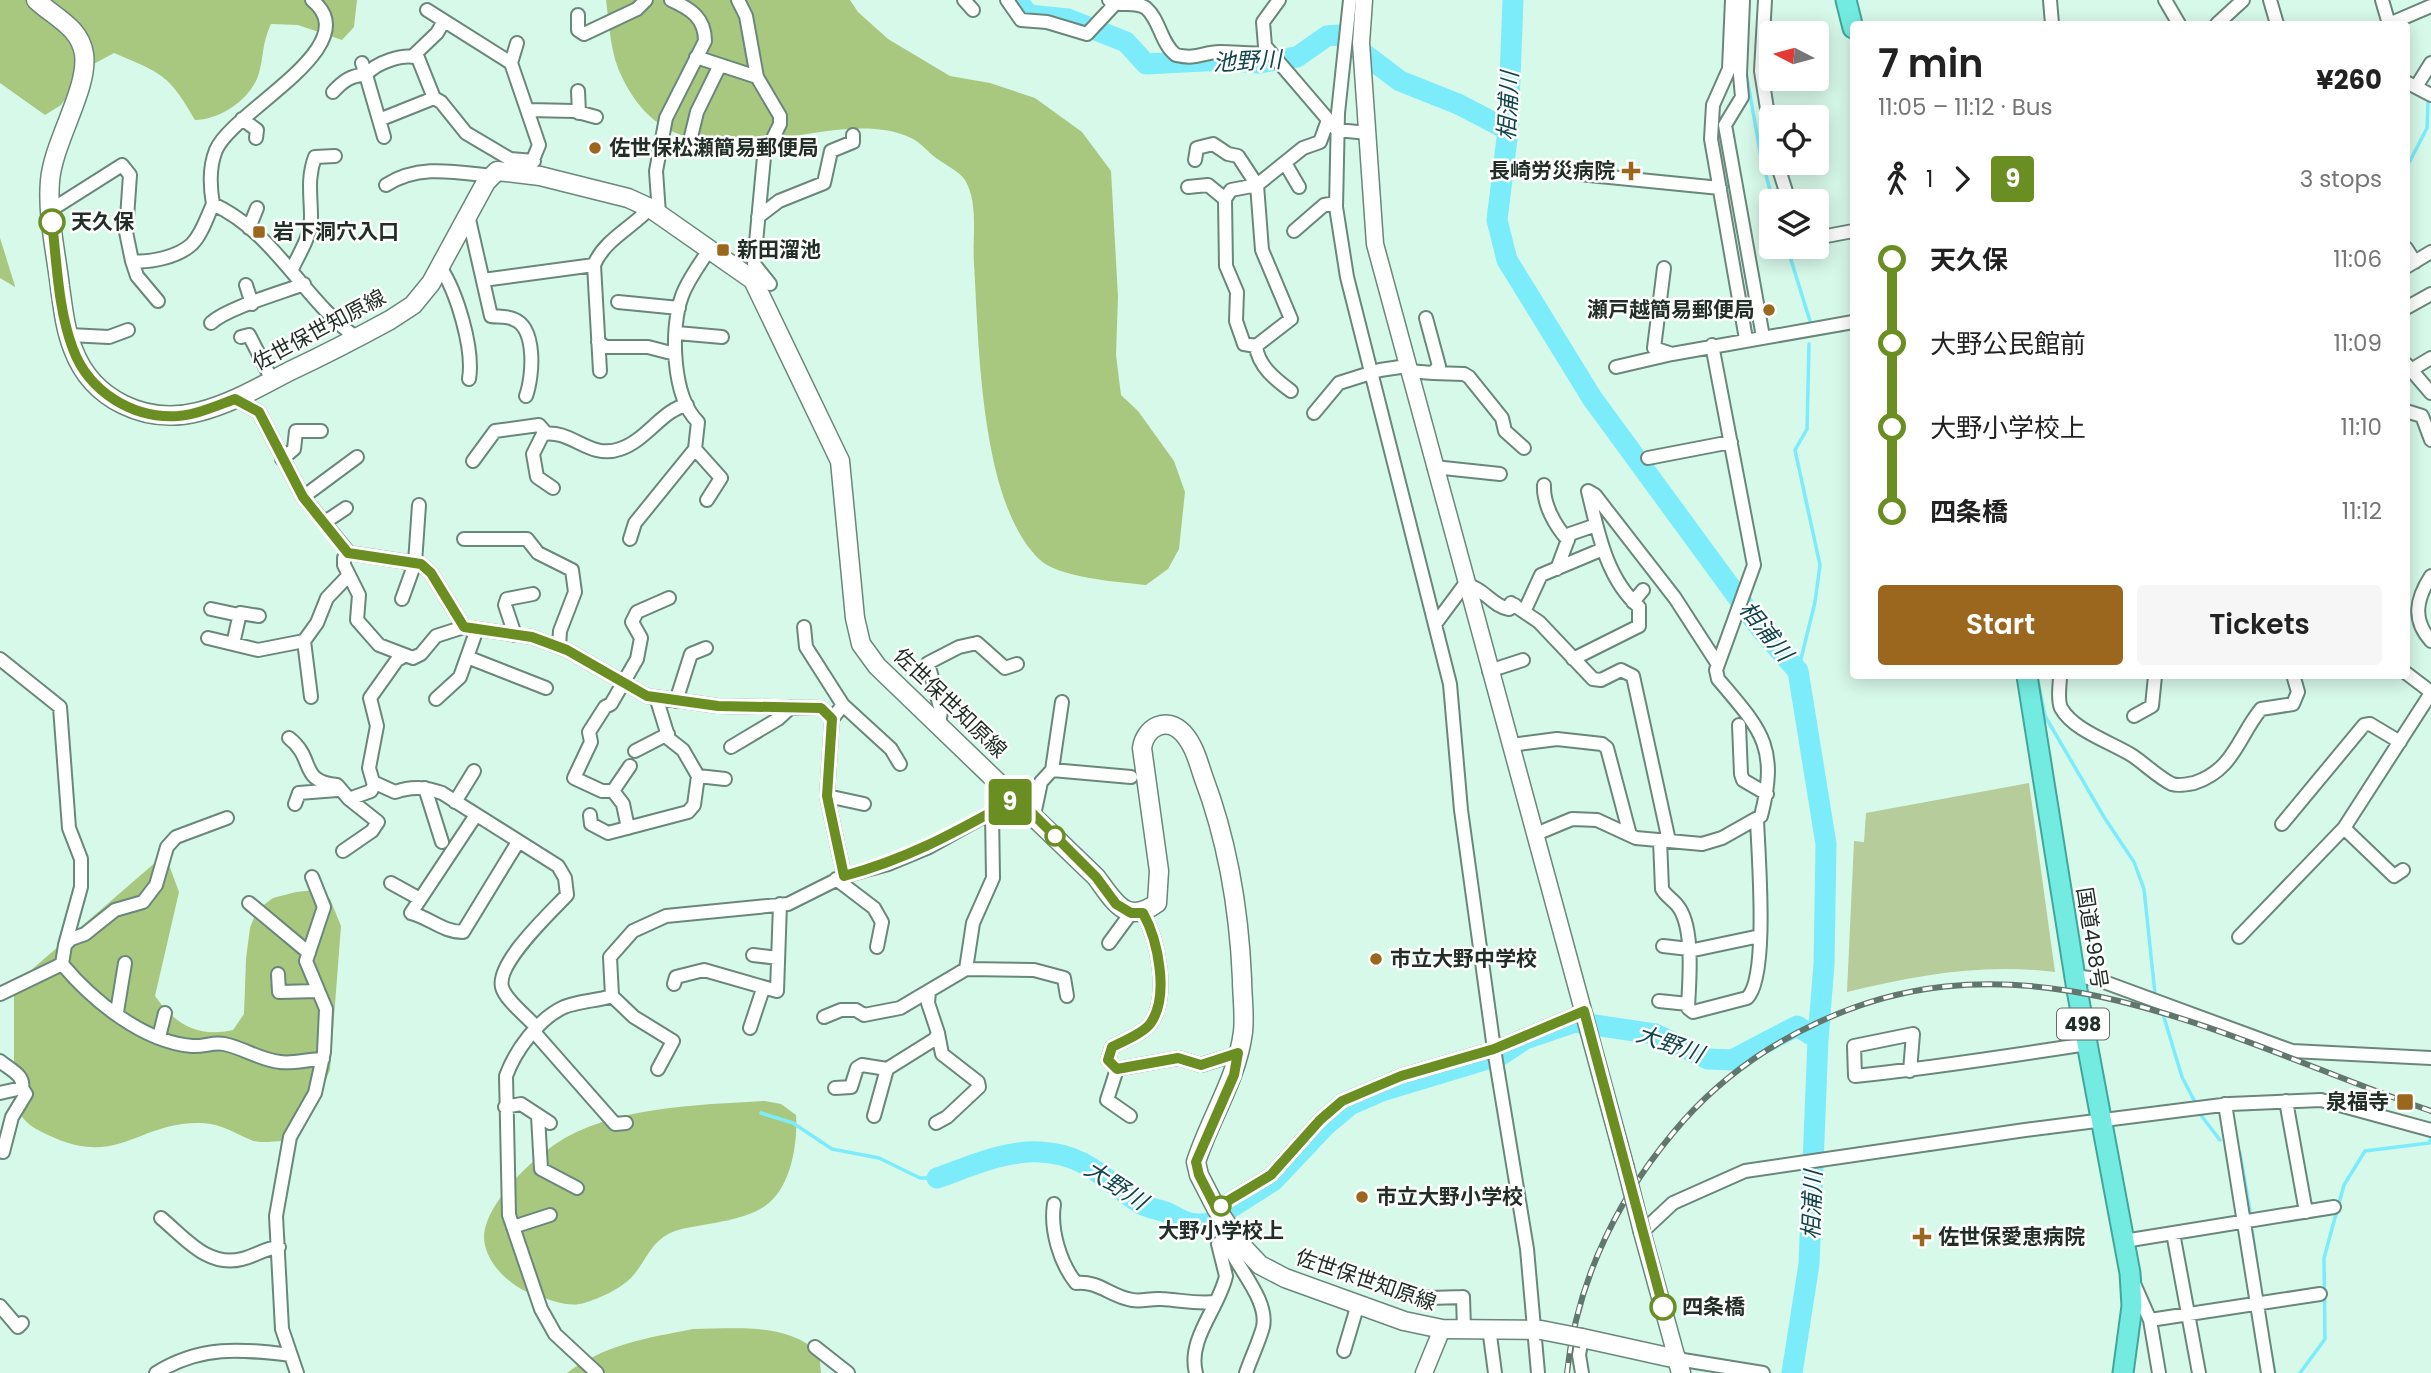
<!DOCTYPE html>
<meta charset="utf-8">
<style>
:root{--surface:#fff;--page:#f6f6f6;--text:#222;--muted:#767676;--accent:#9b661d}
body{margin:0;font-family:Poppins,"Noto Sans JP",sans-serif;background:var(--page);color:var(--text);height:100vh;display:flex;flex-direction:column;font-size:26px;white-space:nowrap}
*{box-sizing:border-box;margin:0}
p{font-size:23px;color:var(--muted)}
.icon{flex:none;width:38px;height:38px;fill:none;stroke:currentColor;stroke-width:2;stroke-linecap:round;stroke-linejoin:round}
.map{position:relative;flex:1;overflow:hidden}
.drawer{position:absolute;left:1850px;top:21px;width:560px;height:658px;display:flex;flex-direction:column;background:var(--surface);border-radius:7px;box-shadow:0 4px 18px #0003}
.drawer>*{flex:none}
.badge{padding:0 14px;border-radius:5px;font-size:24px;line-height:46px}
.needle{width:46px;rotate:276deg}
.fabs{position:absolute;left:1759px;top:21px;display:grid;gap:14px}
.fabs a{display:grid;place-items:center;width:70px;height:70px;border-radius:7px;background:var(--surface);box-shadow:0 4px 18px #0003;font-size:35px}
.map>.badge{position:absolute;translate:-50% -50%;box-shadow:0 0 0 4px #fff}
.legs{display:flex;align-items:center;gap:10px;height:77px;padding:0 28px;font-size:23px}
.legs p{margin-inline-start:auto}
.head{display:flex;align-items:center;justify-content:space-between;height:119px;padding:0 28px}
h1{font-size:38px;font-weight:600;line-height:52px}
.primary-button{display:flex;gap:14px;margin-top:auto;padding:14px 28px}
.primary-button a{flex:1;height:80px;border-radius:7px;background:var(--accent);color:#fff;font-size:28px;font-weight:600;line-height:80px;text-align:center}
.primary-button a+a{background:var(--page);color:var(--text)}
ul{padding:0 28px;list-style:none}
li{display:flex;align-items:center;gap:24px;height:84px;font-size:26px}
li i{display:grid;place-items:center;width:10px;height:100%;margin:0 9px;background:currentColor}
li i::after{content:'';width:18px;height:18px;margin:-9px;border:5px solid;border-radius:50%;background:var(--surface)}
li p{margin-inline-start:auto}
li:first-child i{background:linear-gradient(#0000 50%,currentColor 0)}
li:last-child i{background:linear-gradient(currentColor 50%,#0000 0)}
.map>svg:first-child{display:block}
.green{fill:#b6cd9b}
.forest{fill:#a8c87f}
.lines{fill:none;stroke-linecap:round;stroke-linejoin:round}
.stream{stroke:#7cecfa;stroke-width:3.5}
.river{stroke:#7cecfa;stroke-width:21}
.minor-casing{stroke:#69877a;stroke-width:16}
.tertiary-casing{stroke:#69877a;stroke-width:19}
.secondary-casing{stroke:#69877a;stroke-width:21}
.trunk-casing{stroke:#41a69b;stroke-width:23}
.minor{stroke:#fff;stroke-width:12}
.tertiary{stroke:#fff;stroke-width:16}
.secondary{stroke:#fff;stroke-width:18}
.trunk{stroke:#74ebe0;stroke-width:19}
.rail-casing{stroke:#61766d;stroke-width:6}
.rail{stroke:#fff;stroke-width:3.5;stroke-dasharray:10;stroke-linecap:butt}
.tertiary-bridge-casing{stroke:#69877a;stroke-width:19;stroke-linecap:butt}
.secondary-bridge-casing{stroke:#69877a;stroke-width:21;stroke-linecap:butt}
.tertiary-bridge{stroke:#fff;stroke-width:16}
.secondary-bridge{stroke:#fff;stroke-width:18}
.line-1-casing{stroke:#fff;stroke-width:16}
.line-1{stroke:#6b8e23;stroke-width:10}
.poi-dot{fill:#9b661d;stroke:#fff;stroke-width:2.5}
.stop-1-dot{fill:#fff;stroke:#6b8e23;stroke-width:3.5}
.labels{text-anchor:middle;stroke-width:5;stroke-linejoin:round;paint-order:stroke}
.shield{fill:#fff;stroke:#646d69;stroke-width:2}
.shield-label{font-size:19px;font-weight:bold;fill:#222f29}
.poi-label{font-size:21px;font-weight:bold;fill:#222f29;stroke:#fff;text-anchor:start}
.stop-label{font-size:21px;font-weight:bold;fill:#222f29;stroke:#fff;text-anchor:start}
.street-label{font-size:21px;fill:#222f29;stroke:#fff}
.water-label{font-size:23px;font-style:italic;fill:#12464c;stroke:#fff}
</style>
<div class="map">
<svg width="2431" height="1373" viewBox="0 0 2431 1373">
<rect width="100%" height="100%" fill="#d7f9ea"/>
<path class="green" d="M2029,783l26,189c-72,-9 -138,3 -208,20l7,-151 10,1 2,-29z"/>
<path class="forest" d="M0,0h357l-3,27 -12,13 -44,-15 -27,-1c-9,19 -7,31 -12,49 -7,25 -38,47 -64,47 -26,-46 -34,-47 -81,-67l-24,13 -29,39 -16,10 -45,-32z
M606,0h244l8,12 30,27 62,37 40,7 45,15 47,34 29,39 7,126 -2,58 5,40 17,16 36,50 11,31 -6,57 -11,20 -22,16c-27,-3 -88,-7 -107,-26 -59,-57 -60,-216 -65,-295 -2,-25 5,-61 -9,-84 -5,-8 -21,-16 -29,-22 -8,-6 -16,-16 -25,-20 -31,-15 -71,-9 -104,-4 -80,12 -152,24 -189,-66 -8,-21 -9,-46 -12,-68z
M0,238l15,48v1l-15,-9z
M165,854l14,38 -24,104c20,28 42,42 78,34l11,-16 2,-55 4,-31 7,-18 16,-12 23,-6 18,-2 16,9 11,27 -11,144 -14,32 -33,39c-9,0 -23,3 -32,-1 -17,-7 -29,-16 -49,-17 -65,-2 -83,46 -154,12 -19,-9 -29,-16 -34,-37v-113z
M765,1101l16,3 15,11c2,28 -5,74 -31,91 -24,16 -61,17 -87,24 -27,8 -31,31 -47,48 -11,11 -33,21 -47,25 -16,5 -36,-4 -52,-9 -25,-9 -56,-39 -46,-69 10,-30 42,-62 68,-80 57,-39 145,-40 211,-44z
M693,1329c43,0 93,-7 126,24l2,20h-254c38,-29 81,-35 126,-44z"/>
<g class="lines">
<path class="stream" d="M1748,26l1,-26
M1746,72l15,85 12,44
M2406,160l4,1 17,-33 1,-25
M1787,247l23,74
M1798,671l17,-69 5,-37 -25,-115 12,-21 2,-85
M2037,676l8,40 59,101 30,45 10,27 11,105
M2163,1014l19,63 13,25
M761,1113l32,10 39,26 47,9 41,20h17
M2200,1114l20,26
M2240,1153l10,58
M2252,1230l7,50
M2269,1343l6,30
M2300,1373l25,-34 -1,-81 20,-73 21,-34 64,-8 2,-4"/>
<path class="river" d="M1016,0l13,15 39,4 58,23 20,22 77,-4 35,3 39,-6 30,-21 12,-1 61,46 58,23 50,26
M1513,0l-5,130 -11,90 10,40 85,138 169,231 37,42 28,173 -2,120 -6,75 -9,225 -17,109
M937,1178c32,-11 68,-28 103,-26 46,2 63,27 98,50 8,6 20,7 30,11 19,10 21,13 45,10
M1229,1209l44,-28 52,-55 25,-21 32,-14 119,-36 24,-16 50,-17 80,12 53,25 24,1 65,-34 21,13"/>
<defs>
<path id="minor" d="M964,0l9,10
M1007,0l14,20 26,2 40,12 28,-30
M1109,0c11,8 25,0 37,8 14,12 15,36 30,47 22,5 26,-3 44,-3 17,0 32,3 50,1
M1279,0l-16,22 2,24 72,84 31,3
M1350,0l-12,113 -2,94 11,70 103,407 11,126 33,239 33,200 11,124
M1732,0l-3,69 -16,36 -2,34 35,200
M1743,0l-3,75 2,22 -17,28 38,212
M1765,0l-4,71 10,63
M2050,0l2,24
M2165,0l14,24
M2270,0l7,24
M2382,0l7,24
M427,10l84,53 28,82 -9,22
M578,15v15l6,4 53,-25 9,-9
M2217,24l26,-24
M2389,24l42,-18
M413,56l24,-23 7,-12
M696,57l61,20 -11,-61 -8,-16
M362,63l4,12c9,-12 37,-22 52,-17l16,40 7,4 25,31 44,26 24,2
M511,63l6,-20
M757,77l23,39v8l-16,33 -10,107 16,20
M2406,82l25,13
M2416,87l15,-24
M578,91l1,22
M333,92c9,-10 19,-18 33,-17l18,62
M529,110l45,1 22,6
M242,119l15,11 -1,8
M379,120l55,-22
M661,145l27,4 9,-37 23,-47
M1195,160l2,-12 16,-4 15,10 10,2 19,29 -26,5 -6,9 1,67 11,26 -1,29 8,23 12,2 35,-27 -29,-69 -5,-65 46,-37 17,-6 8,-22
M1285,163l14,24
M1777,163l12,38
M1569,173l151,15
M386,185c33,-21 68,-13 106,-9
M1188,187l20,-2 17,14
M213,204c63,29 90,96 144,134
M51,210l71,-45 8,10 -4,57 6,29c18,2 46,-4 60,-17 10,-10 15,-27 21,-40 -3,-17 -4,-37 3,-54 17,-40 153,-104 96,-150
M659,214l-3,-43 10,-53 39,-77c0,-23 -14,-32 -34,-41
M468,215l23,101c6,1 16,0 22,3 24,8 20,58 13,77
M758,217l21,-16 45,-18 7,-32 22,-9v-7
M249,228l8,-20
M1294,231l30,-26 12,-2
M1816,238l37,-7
M1804,247l2,4
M2406,248l9,14
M132,261l5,15 21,25
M440,267c17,25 34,82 29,112
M2406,267l25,-15
M1664,268l-10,80 18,6 181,-32
M292,269c8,-17 19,-33 19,-52 0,-21 -4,-39 4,-60l20,-1
M483,280l111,-15
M246,285l6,19
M618,302l61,6
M2406,308l25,-14
M211,323c16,-15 69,-30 93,-39
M677,333l45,4
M69,335l40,2 19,-7
M241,337l8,-2 23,45
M598,342l8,5h42l27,7
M1256,346c2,20 20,34 35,45
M2406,364l25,29
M1616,367l56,-13
M2411,370l20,-12
M600,371l-6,-106c10,-25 39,-38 56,-57
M1408,371l25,2 6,-7 -13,-48
M1433,373l31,1 5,3 33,41 3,13 19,17
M235,399l24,13 44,85 46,56 72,11 10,9 33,54 68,10 35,13 80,46 71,10 103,2 11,11 -5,77 17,80
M2406,411l16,5 9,24
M1314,413l25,-30 41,-13 27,-4
M695,449l26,29 -14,22
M1648,458l83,-16
M282,459l12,-10 2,-18h25
M473,461l22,-30 44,-6 7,8
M1434,467l66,7
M1544,485c-1,19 11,41 24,55
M553,488l-16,-11 -4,-23 10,-20c29,-5 46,26 77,15 27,-9 43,-40 67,-44
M303,497l54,-40
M325,522l21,-14
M464,539h63l11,14 34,17 3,22 -15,39 -1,16
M630,539l5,-16 60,-74 3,-27c-26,-25 -28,-94 -16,-126 6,-17 19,-33 28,-48
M349,553l-5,5v7l15,30 -2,25 22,25 34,13 8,-4 15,-18 28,-9
M1557,569l13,-35 26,-9
M2431,576c-15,23 -19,44 0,65
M402,599l13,-36 4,-58
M1633,602l10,-12
M1511,603l28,19 54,57 8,1 20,-10 12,6 36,165
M211,609l28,6
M1524,612l17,-37 62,-26
M1436,623l29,-39c20,5 27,22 44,25l6,-4
M804,627l2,20 37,58 -11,14
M515,635l-10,-30 2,-6 26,-5
M208,638l50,12 46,-9
M977,643l28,25 12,-4
M233,644l7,-31 19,3
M404,656l-7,4 -27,38 7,28 -8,42 4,14 22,10c17,-6 30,-5 47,1l116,73 7,12 2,17c-16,17 -71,68 -65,92 3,13 26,30 35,41
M467,657l79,31
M0,659l60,48 9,121 12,31v28l-16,58
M1573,659l66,-33v-19c-33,-29 -41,-75 -51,-116l7,4 80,103 42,65
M1489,671l34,-11
M2406,673l25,19
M2060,676c0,9 -3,23 1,32 13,23 50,34 72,48 12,8 26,22 39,28 5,2 17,0 22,-1 40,-13 44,-46 67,-74l32,-5 5,-12 -4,-14
M311,697l-7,-56 13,-18 10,-25 22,-23
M656,697l13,42 14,11 15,26 27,3
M436,699l24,-22 17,-48
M676,701l15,-47 15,-6
M843,705l48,44 9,15
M2134,716l18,-10 3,-30
M939,725l2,-14 -13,-48 31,-16 18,-4
M1739,725l2,49 2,6 24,14
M289,738c27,21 9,43 48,47l12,14
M1511,745l46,-6 45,5 5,4 23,87
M731,747l47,-28 13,-12
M635,751l33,-17
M1052,770l79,7
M425,788l17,54
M613,791h-11l-28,-13 17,-36 -2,-10 16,-25 6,-3 26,-45 4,-21 -9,-16 5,-10 32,-14
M827,796l37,8
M455,802l19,-31
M295,804l4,-11 38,-3
M476,815l-65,98c19,5 32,19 52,19l55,-90
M590,815l1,9 17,9 80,-21 6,-7 4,-29
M1034,815l7,-33 11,-12 10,-68
M227,818l-51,19 -9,10 -11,38 -13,17 -28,8 -30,24 -14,5 -6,6 -3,19c30,36 81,78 130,82 11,1 21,-4 32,-2 20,4 36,16 56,18 13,2 29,-3 43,-3
M2282,824l82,-99 6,-1 30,18
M628,828l-5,-24 -10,-13 17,-25
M2344,828l50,48 9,-6
M1536,834l36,-15 25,1 39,18 66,6 20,-6 39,-22c18,-70 0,-86 -43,-137l-2,-9 38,-105 -42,-220
M1660,840l2,49c4,7 10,10 15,16 18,21 12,77 11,103l5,4 54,-14c22,-20 11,-145 10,-179
M343,851l29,-20 6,-9 -29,-23 22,-8 4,-8
M836,879l38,29 8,14 -5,25
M391,883l29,16
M249,903l60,50
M1143,913c15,27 27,84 7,111 -8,10 -27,17 -38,23l-4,13 9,9 61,-11 23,7 38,-12
M2239,937l105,-109 87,-135
M1109,943l22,-30
M1663,946l26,3
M1689,951l71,-15
M753,955l25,3
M966,969l7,-46 20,-45 -1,-66
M278,974l1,18 38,-1
M2075,976l21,3 196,72 139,7
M674,984l2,-7 28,-7 73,21 3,-87
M0,994l62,-30
M612,996l22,21 39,24 -15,28
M1659,1001l29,3
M117,1012l8,-49
M824,1017l17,-7h15l8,5 36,-7 66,-39 68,1 30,8 3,18
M750,1028l13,-39
M534,1032l81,92 11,-1
M159,1037l6,-24
M0,1061c9,8 25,14 22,27l-22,5
M1117,1069l-10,31 23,16
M1910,1071l3,-37 -59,12 1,30c78,-8 155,-20 232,-32
M835,1088l16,-1 6,-19 5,-3 25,4
M2286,1101l20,111
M2225,1104l43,269
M505,1107l16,-3 29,19
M538,1116l3,53 36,19
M874,1116l13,-47 48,-30 3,-6 -10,-30 1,-12
M936,1123l11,-6 32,-30 -1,-5 -36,-28 -4,-21
M3,1152l9,-35 14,-23 -4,-6
M1054,1204c-4,26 6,59 22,79 22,-2 32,11 52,16 11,4 21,-1 33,0 21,1 31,5 55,3
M1216,1208l55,-33 49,-55 22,-19 59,-25 93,-27 90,-38
M161,1218c24,20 47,50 81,41 13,-3 23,-11 37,-12
M513,1227l37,-12
M1231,1231l-6,8c10,27 44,60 38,88 -4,15 -12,31 -17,46
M1642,1232l31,-29 72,-32 280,-41 205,-26 91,-4 110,30
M2173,1233l26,140
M2124,1241l210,-34
M1394,1286c21,15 44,12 69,11l1,32
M2135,1286l15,34 9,53
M0,1306l18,21 4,-4
M2150,1320l170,-26
M1489,1328l6,45
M1582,1338l-3,17 3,18
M815,1347l33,26
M1344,1351l14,-47
M1677,1359l86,14
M156,1373c45,-28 84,-24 135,-18
M297,1373l-15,-44 -6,-113 14,-79 25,-44 9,-41 2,-43 -20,-48 18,-54 -12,-30
M597,1373l-42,-39 -14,-25 -32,-94 -3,-139c9,-25 32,-57 58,-69 15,-6 32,-6 48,-11l-2,-39 23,-26 33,-15 122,-12 56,-28 44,-12 41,-17 88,-49
M1196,1373c-9,-34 23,-65 30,-97l-8,-32 7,-5"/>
<path id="tertiary" d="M1364,0l-3,43 14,201 250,921
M1642,1232l35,127
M1424,1373l18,-44"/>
<path id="secondary" d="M36,0c18,17 44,27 48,54 5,34 -31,88 -34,127 -3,35 6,71 10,106 3,21 5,42 13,62 19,51 73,76 125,63 33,-8 63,-26 92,-41 34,-16 67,-33 100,-51l23,-15 18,-22 55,-101 11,-11 43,5 88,22 22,10 103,72 87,181 15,157 6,26 16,22 219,211c18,24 30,49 61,26l2,-32 -17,-123c3,-20 24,-33 41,-15 11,12 15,28 20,43 25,66 36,132 39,203 0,17 3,36 1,53 -6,47 -33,86 -47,130l3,13 17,33 25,37 19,20 25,13 119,43 38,8 99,1
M1582,1338l95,21 4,14"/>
<path id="trunk" d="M1846,0l7,28
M2027,676l50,314 53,283 2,33 -9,67"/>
</defs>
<use href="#minor" class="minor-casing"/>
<use href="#tertiary" class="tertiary-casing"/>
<use href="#secondary" class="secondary-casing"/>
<use href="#trunk" class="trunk-casing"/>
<use href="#minor" class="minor"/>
<use href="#tertiary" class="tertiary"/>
<use href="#secondary" class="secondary"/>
<use href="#trunk" class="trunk"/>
<defs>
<path id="rail" d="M1567,1373c10,-96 54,-182 118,-254 37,-41 82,-73 132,-96 212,-101 413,19 614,88"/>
</defs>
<use href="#rail" class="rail-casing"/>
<use href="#rail" class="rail"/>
<defs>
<path id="tertiary-bridge" d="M1625,1165l17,67"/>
<path id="secondary-bridge" d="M1541,1330l41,8"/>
</defs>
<use href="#tertiary-bridge" class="tertiary-bridge-casing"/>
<use href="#secondary-bridge" class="secondary-bridge-casing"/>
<use href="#tertiary-bridge" class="tertiary-bridge"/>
<use href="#secondary-bridge" class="secondary-bridge"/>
</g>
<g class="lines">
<defs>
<path id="line-1" d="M52,222c5,42 6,87 21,127 16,43 60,70 105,67 20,-2 38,-10 57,-17l24,13 44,85 45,56 73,11 10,9 33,54 68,10 35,13 80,46 71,10 103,2 11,11 -5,77 17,80c67,-18 113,-45 173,-78l79,79 20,27 15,9h12c15,27 27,84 7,111 -8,10 -27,17 -38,23l-4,13 9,9 61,-11 23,7 37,-12 -4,22 -38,87 3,13 17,33 55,-33 49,-55 22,-19 59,-25 93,-27 90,-38 79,296"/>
</defs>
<use href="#line-1" class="line-1-casing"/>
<use href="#line-1" class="line-1"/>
</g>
<g class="poi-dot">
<circle cx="595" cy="148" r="7"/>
<path d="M1627.5 160.5h7v7h7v7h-7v7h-7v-7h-7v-7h7z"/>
<rect x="252" y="225" width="14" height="14" rx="3.5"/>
<rect x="716" y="243" width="14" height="14" rx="3.5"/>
<circle cx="1769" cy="310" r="7"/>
<circle cx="1376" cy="959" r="7"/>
<rect x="2396" y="1093" width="18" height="18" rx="3.5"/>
<circle cx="1362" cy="1197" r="7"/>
<path d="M1918.5 1226.5h7v7h7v7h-7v7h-7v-7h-7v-7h7z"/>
</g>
<g class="stop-1-dot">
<circle cx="52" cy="222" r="12"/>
<circle cx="1055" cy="836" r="9"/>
<circle cx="1221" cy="1206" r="9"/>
<circle cx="1663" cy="1307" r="12"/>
</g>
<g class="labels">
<rect class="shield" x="2057" y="1008.5" width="52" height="31" rx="5"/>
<g class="shield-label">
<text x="2083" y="1031">498</text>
</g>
<g class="poi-label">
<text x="609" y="155">佐世保松瀬簡易郵便局</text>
<text x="1615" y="178" text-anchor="end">長崎労災病院</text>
<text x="273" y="239">岩下洞穴入口</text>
<text x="737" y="257">新田溜池</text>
<text x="1755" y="317" text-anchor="end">瀬戸越簡易郵便局</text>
<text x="1390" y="966">市立大野中学校</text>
<text x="2389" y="1109" text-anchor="end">泉福寺</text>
<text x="1376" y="1204">市立大野小学校</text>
<text x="1938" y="1244">佐世保愛恵病院</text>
</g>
<g class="stop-label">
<text x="71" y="229">天久保</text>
<text x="1221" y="1238" text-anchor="middle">大野小学校上</text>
<text x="1682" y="1314">四条橋</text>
</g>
<g class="street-label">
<text transform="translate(319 330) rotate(-28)" y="7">佐世保世知原線</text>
<text transform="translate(950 703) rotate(44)" y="7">佐世保世知原線</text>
<text transform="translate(2092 938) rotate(81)" y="7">国道498号</text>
<text transform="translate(1366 1280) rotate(19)" y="7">佐世保世知原線</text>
</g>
<g class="water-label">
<text transform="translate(1247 61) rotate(-3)" y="8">池野川</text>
<text transform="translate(1508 106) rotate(-87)" y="8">相浦川</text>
<text transform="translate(1766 631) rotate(51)" y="8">相浦川</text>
<text transform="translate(1670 1044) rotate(19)" y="8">大野川</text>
<text transform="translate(1116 1185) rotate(33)" y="8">大野川</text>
<text transform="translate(1812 1205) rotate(-88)" y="8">相浦川</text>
</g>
</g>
</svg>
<div class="fabs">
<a><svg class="needle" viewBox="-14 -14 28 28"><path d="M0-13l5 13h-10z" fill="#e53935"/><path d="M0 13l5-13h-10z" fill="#767676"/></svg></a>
<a><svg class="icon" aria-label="locate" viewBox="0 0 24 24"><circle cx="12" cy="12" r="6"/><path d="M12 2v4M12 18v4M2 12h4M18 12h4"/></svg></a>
<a><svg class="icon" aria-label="layers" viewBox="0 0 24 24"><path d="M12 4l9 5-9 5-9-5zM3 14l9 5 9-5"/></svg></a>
</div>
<b class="badge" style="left:1010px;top:802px;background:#6b8e23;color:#fff">9</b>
<section class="drawer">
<div class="head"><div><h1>7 min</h1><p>11:05 – 11:12 · Bus</p></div><b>¥260</b></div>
<div class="legs"><svg class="icon" aria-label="walk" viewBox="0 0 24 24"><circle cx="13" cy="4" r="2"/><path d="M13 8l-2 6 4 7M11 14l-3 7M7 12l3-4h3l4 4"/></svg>1<svg class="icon" aria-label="forward" viewBox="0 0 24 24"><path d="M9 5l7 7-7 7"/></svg><b class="badge" style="background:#6b8e23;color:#fff">9</b><p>3 stops</p></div>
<ul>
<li><i style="color:#6b8e23"></i><b>天久保</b><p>11:06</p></li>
<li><i style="color:#6b8e23"></i><span>大野公民館前</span><p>11:09</p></li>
<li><i style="color:#6b8e23"></i><span>大野小学校上</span><p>11:10</p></li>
<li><i style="color:#6b8e23"></i><b>四条橋</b><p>11:12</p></li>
</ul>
<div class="primary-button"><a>Start</a><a>Tickets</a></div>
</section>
</div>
